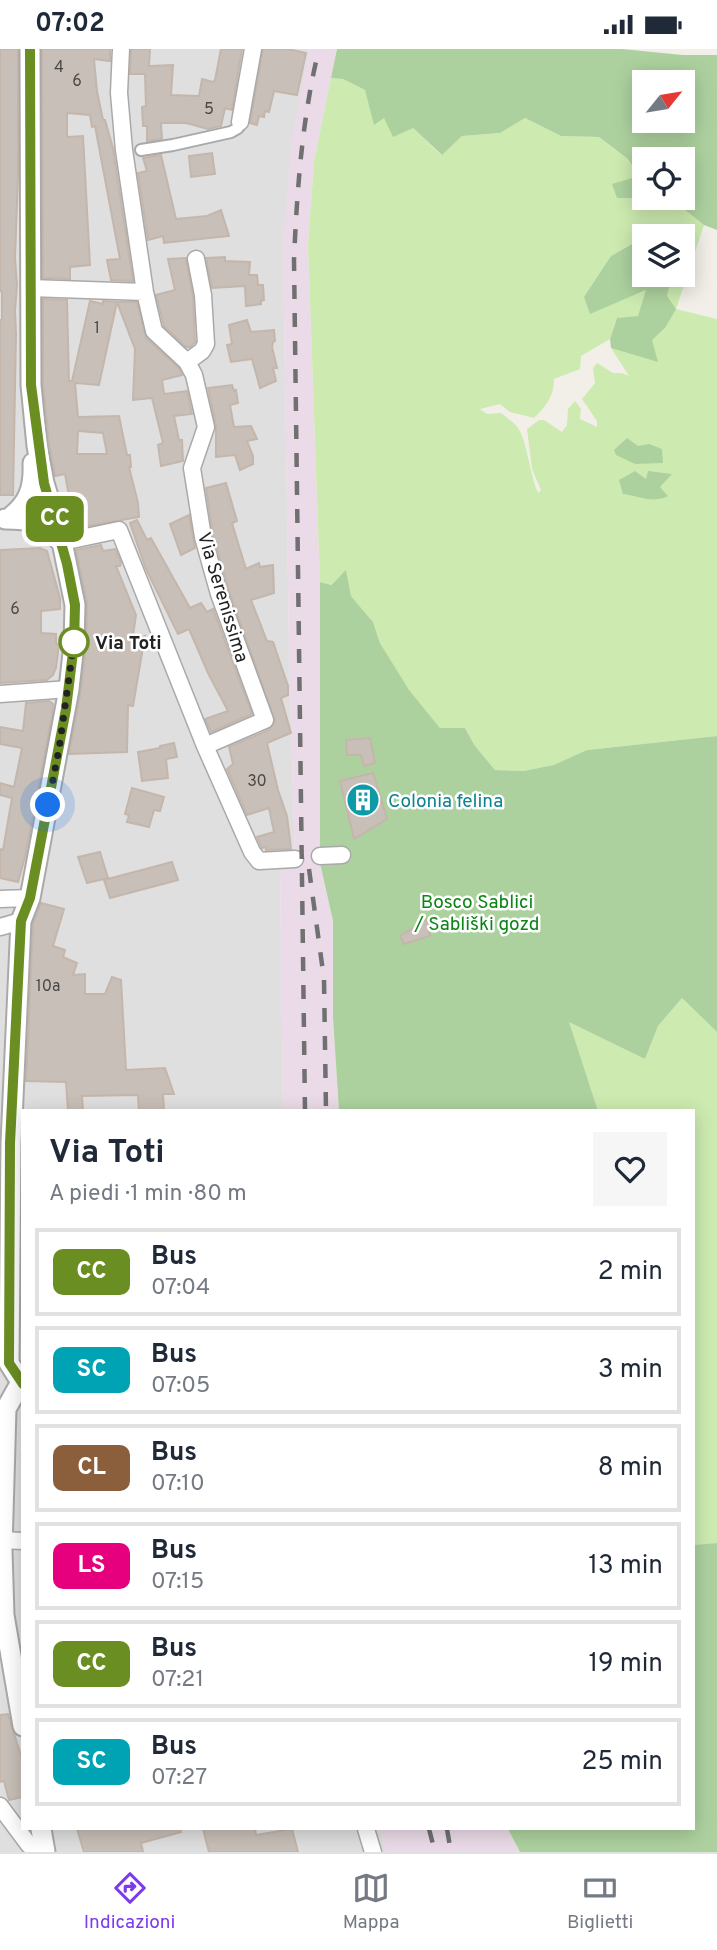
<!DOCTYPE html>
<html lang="it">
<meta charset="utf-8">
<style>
:root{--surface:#fff;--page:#f6f6f7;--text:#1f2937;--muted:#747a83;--line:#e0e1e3;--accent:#7c3aed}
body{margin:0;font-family:Overpass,sans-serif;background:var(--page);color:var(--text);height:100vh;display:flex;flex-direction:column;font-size:26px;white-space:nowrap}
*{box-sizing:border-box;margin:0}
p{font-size:23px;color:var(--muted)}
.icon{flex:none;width:38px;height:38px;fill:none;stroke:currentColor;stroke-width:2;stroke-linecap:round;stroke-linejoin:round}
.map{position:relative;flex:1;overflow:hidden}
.sheet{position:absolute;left:21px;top:1060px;width:674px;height:721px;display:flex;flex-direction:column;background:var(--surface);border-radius:0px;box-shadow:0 4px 18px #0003}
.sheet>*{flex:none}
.badge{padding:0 14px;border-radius:10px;font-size:24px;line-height:46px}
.needle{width:46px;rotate:60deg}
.controls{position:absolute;left:632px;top:21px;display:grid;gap:14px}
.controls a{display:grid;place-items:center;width:63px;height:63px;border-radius:0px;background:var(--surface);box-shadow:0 4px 18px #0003;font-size:35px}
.you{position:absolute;width:35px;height:35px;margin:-18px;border:5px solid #fff;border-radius:50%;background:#1a73e8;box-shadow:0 0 0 10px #1a73e833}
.map>.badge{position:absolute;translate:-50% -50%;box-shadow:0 0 0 4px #fff}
.round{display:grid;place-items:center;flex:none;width:74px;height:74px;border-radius:0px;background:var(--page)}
.summary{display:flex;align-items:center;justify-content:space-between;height:119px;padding:0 28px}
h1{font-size:33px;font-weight:700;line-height:52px}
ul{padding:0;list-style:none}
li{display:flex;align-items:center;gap:21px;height:88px;margin:0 14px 10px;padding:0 14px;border:4px solid var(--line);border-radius:0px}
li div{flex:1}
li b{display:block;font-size:26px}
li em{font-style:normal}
li .badge{min-width:77px;font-weight:700;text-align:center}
.status{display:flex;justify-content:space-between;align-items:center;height:49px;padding:0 35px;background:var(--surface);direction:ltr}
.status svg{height:19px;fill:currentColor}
.dock{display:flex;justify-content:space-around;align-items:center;height:98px;border-top:2px solid var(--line);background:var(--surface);font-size:19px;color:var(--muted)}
.dock a{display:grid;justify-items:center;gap:4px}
.dock .active{color:var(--accent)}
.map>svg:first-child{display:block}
.residential{fill:#e0dfdf}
.industrial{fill:#ebdbe8}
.grass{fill:#cdebb0;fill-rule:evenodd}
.forest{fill:#add19e;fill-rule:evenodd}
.building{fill:#c7bfb8;stroke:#c4b6ab;stroke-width:2;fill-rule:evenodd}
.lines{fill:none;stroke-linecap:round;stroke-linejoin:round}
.pedestrian-casing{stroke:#a9a9a9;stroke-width:14}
.minor-casing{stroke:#a9a9a9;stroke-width:19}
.tertiary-casing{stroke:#a9a9a9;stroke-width:23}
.pedestrian{stroke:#fff;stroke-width:10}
.minor{stroke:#fff;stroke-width:16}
.tertiary{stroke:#fff;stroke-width:19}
.rail{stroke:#707070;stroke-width:4.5;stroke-dasharray:14 14;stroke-linecap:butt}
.line-casing{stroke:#fff;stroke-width:16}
.line{stroke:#6b8e23;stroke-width:10}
.walk{stroke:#222;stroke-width:7;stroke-dasharray:0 12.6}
.stop-dot{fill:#fff;stroke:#6b8e23;stroke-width:3.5}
.labels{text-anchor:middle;stroke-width:5;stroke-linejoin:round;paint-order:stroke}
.number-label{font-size:16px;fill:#4b4948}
.street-label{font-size:19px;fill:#222;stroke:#fff}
.stop-label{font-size:19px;font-weight:bold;fill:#222;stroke:#fff;text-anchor:start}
.culture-label{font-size:19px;fill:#0d838f;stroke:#fff;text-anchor:start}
.park-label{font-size:19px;fill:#0c8416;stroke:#fff}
</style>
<div class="status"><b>07:02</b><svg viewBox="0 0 49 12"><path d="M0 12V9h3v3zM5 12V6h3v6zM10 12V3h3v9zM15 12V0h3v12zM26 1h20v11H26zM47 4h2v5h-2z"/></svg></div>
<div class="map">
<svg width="717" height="1803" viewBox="0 0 717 1803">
<rect width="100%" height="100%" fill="#f2efe9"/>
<path class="residential" d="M0,0h309l-26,193 6,409 6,210 -15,6 3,244h-260v718h357l6,23h-386z"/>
<path class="industrial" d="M309,0h28l-23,113 -6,83 12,337v281l13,58v97l6,93h-56l-3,-244 15,-5 -6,-211 -6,-409 8,-97z
M380,1780h128l12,23h-134z"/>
<path class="grass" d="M331,29l12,1 22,11 19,28 29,10 28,27 21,-19 38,-3 25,-15 36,18 38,1 29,22 11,17 -22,22 54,1 33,26 -28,84 41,10v417l-130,14 -33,16 -30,5 -29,-1 -20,-24 -10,-18h-25l-32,-38 -28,-47 -7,-21 -22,-26 -5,-25 -16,14 -10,-3 -12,-337 6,-83zM644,187h38v39h-10l-5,21 -2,32c-17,15 -30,26 -54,20l18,28 -7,-3h-9l-16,-10 -4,5 2,15 -13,16 15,22v6l-17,-8 1,-10 -6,-8 -7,8 -1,16 -5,7 -18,-12h-5l-12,9 5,40 9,21 -3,3c-8,-18 -11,-52 -20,-65 -4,-6 -11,-10 -17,-15l-14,1 -7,-5 20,-5 10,8 24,6c12,-12 20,-21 20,-39l26,-10 1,-13 29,-17 7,-21 21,-1 9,-27 -57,23 21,-57z
M682,949l35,34v511l-23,3 -1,-435h-95l-30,-90 77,38 13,-33z"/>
<path class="forest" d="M337,0h285l61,6h34v175l-13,-5 -33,-26 -54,-1 -5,-14 27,-8 -11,-17 -29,-22 -38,-1 -36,-18 -25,15 -38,3 -20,19 -29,-27 -20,9 -9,-19 -10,7 -9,-35 -22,-11 -12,-1zM644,33h38v39h-38zM644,110h38v39h-38z
M644,188v38h28l-5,21 9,13 -11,19 -13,12 6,22 -47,-14 -1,-9 7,-21 21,-2 8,-26 -56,24 -6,-17 27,-41z
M627,389l11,8 11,-2 13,5 1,14 -28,1 -19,-9 -2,-5z
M635,422l11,8 2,-8 24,3 -12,13 8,9c-17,8 -28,0 -45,-2l-4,-14z
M346,521l5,26 22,26 7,21 29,47 31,38h25l10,18 20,24 29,1 30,-6 33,-15 130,-14v296l-35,-34 -24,28 -13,33 -76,-37 29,89h-259l-6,-93v-97l-13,-58v-281l11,3z
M693,1489l2,7 22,-2v309h-197l-12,-23h185z"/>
<path class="building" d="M0,0h18v127l-3,82 2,27 -2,26 1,23 -3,161h-13v-175h2v-28l-2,-1z
M42,0h68v12l-16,-2 3,32 6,29h2l8,28 20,133 -22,-1 -4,-20 13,-1 -25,-133 -3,1 -2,-12 -23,-2v24l16,-1 7,129 -20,2v12l-27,-1z
M131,0h19l-1,17 24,-1 -2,30 28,1 3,-17 11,3 2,-2 6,-31h21l-10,61 -7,-2 -4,18 -13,3 -22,-6h-25l1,16 -15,2v-15h-4l-1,-19 4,-1 -1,-32h-15z
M263,0h25l18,4 -9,42 -23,-4 -5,21 -4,-1 -1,6 -5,-1 -2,9 -7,-2z
M212,104l3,21 -24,3 -2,-21z
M161,106l15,64 31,-3 14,-6 8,26 -65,7 -1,-7 -15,4 -10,-67 9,-2 -4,-13z
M225,208v4l25,1 -1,13h8l1,10h5l1,15 -3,1v3l-15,2 -1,-20 -33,2 -6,-30z
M186,209l7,38 2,46 -5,5h-4l-22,-21 -8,-31 19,-5 -7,-31z
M43,250l24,1 2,81h3l18,-80 13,3v-3l14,1 -18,83 -24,-2 3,34 41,-1 8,39h3l1,12h-2l9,36 1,14 -68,12 -7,-21 7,-1 -6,-33 -10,2 -6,-32 -6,-60zM78,382l25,2 4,21h-30z
M117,253h20l9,36 33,30 3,7 -20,5 2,14 23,-3 5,23 -18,2 5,24h3l1,21 -22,5 -3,-21 5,-2 -11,-45 -19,2 2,-51z
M247,271l4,12 23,-2 1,11 -2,1 -1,5 5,21h-4l3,13 -16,7 -8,-29 -21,3 -4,-17 5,-1 -3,-19z
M232,336l2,6 2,-1 2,13 -8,2 4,22 17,-1 6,13 -10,2 6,15v8l-13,6 -5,-15 -19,2v-32l-8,-37z
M226,434l11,38 -5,2 14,46 13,-6 1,4 13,-2 1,28 -23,7 16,41 6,1 15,44v9l-7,3 10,35 -24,10 11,47 9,26 4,33 -25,1v-3l-4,1 -5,-11 17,-5 -5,-24 -22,7 -20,-46 6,-5 -4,-17 40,-17 6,-9 -46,-130 -16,-56 -7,-47z
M189,466l6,33 -14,7 -11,-31z
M137,471l10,20 4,-2 39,70 11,-5 6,9 6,-3 39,105 -41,18 -6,-13 23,-8 -20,-38 -19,-44 -11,5 -32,-65 -16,-46z
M101,496l2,6 12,-2 6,13 -1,4h-4l20,49 -4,27 13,-6 -12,70 -5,-1 -1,47 -58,2 12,-64 5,-46 1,-41 -11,-53z
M40,499l7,3 13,47v11l-19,2v22l15,1v10h3l-3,24 -3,7 -6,5 -47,3v-133z
M49,652l4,3 -1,12 -27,141 -7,25 -18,-4v-29l3,1 9,-52 -12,-3v-12l14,4 8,-39 -22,-4v-17l23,4 3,-28z
M370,689l5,25 -11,3 -3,-11h-14l-1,-15z
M174,694l3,14 -11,2 2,19 -26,3 -4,-29 22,-4v-2z
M373,724l14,46 -33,20 -14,-58z
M132,739l32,9 -4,14 -6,-1 -5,17 -22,-5 2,-7 -4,-1z
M100,803l8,26 -21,5 -9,-26z
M172,813l6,18 -68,18 -6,-18z
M41,854l23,6 -11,37 12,4 -2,7 14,6 -4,12 12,-1v20h20l7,-17 9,3 5,90 39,-2 9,26h-11l1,17h-25l-1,-16 -56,1 1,15h-15l-2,-29 -40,-1 7,-157z
M427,870l3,17 -26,8 -4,-8z
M8,1665l15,48v35l-14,3 -5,-19 -4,1v-67z
M77,1780h103l1,3 -40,11 2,9h-59z
M203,1780h52l1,6 36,-6 6,23h-89z"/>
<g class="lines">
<defs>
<path id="pedestrian" d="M141,101l32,-5 58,-13 7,-4 2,-6"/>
<path id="minor" d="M121,0l-2,44 5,57 21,142 9,39 33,31 7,13 12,52 -14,41 11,69 16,57 46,126 -60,26
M240,73l13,-73
M30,239l115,4
M187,313l15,-11 4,-7 -3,-49 -7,-36
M62,493l57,-12 86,216 47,106 7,9 36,-2
M0,645l69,-5
M320,807l22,-1
M0,850l30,-1
M0,878l21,-6
M0,1491l23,1
M0,1757l29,39 16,7
M366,1780l7,23"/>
<path id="tertiary" d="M5,470c25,0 39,3 56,23
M8,470c21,-15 26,-31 25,-56
M23,1677l-19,-111 -2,-65 4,-141 15,-27 -12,-19 2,-220 10,-222 9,-23 39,-209 5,-45 1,-39 -13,-63 -18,-59 -7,-37 -6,-61 -1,-336
M41,1780l4,23"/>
</defs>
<use href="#pedestrian" class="pedestrian-casing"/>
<use href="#minor" class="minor-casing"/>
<use href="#tertiary" class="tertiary-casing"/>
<use href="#pedestrian" class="pedestrian"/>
<use href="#minor" class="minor"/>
<use href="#tertiary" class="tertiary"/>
<path class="rail" d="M309,820l15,110 2,132
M305,1062l-11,-851c3,-70 8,-142 25,-211
M429,1780l6,23
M447,1780l4,23"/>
</g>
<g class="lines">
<defs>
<path id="line" d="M23,1335l-14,-21 1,-220 11,-222 9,-23 36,-189 8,-65 1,-39 -8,-41 -23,-81 -13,-98 -1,-336"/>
</defs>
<use href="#line" class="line-casing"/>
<use href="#line" class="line"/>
<path class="walk" d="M48,756l11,-56 15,-107"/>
</g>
<defs>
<symbol id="building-disc" viewBox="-11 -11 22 22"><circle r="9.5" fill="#0f9aa8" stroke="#fff"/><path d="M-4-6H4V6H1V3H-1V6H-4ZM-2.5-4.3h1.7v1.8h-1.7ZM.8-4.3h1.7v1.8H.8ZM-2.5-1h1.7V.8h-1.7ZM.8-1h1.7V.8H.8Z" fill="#fff"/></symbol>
</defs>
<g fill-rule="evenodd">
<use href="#building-disc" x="344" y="732" width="38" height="38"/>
</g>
<circle class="stop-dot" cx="74" cy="593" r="14"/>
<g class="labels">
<g class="number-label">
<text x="59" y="23">4</text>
<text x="77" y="37">6</text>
<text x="209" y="65">5</text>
<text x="97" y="284">1</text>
<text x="15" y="565">6</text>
<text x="257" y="737">30</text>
<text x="48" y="942">10a</text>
</g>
<g class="street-label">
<text transform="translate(224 548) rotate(73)" y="7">Via Serenissima</text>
</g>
<g class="stop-label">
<text x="95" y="600">Via Toti</text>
</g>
<g class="culture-label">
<text x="388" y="758">Colonia felina</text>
</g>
<g class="park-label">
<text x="477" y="859">Bosco Sablici<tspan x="477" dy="22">/ Sabliški gozd</tspan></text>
</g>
</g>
</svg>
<div class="controls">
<a><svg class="needle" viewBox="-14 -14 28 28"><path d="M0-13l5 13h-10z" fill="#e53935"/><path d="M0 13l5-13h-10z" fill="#747a83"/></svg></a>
<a><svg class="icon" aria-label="locate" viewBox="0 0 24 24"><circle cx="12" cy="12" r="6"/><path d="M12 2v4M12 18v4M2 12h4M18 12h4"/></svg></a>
<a><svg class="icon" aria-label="layers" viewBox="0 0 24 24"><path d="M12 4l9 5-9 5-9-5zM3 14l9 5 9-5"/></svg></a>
</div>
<div class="you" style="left:48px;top:756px"></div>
<b class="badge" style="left:55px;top:470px;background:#6b8e23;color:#fff">CC</b>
<section class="sheet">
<div class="summary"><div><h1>Via Toti</h1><p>A piedi · 1 min · 80 m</p></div><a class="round"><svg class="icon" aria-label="heart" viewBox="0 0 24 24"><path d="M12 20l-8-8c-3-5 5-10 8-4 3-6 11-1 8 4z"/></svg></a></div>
<ul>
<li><span class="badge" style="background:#6b8e23;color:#fff">CC</span><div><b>Bus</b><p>07:04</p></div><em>2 min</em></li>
<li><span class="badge" style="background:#00a3b4;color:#fff">SC</span><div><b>Bus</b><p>07:05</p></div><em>3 min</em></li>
<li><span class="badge" style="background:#8b5e3c;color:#fff">CL</span><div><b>Bus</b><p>07:10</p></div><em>8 min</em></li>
<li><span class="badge" style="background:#e6007e;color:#fff">LS</span><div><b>Bus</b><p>07:15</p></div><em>13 min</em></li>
<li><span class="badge" style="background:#6b8e23;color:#fff">CC</span><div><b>Bus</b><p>07:21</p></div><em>19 min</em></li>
<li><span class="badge" style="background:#00a3b4;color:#fff">SC</span><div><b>Bus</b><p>07:27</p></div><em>25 min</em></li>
</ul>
</section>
</div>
<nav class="dock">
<a class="active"><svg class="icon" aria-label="directions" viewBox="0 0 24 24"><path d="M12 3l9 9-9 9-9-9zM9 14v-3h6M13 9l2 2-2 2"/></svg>Indicazioni</a>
<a><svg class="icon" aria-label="map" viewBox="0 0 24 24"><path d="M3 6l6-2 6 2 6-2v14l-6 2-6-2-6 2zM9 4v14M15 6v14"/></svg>Mappa</a>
<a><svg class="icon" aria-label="tickets" viewBox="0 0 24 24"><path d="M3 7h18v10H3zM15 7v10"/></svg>Biglietti</a>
</nav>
